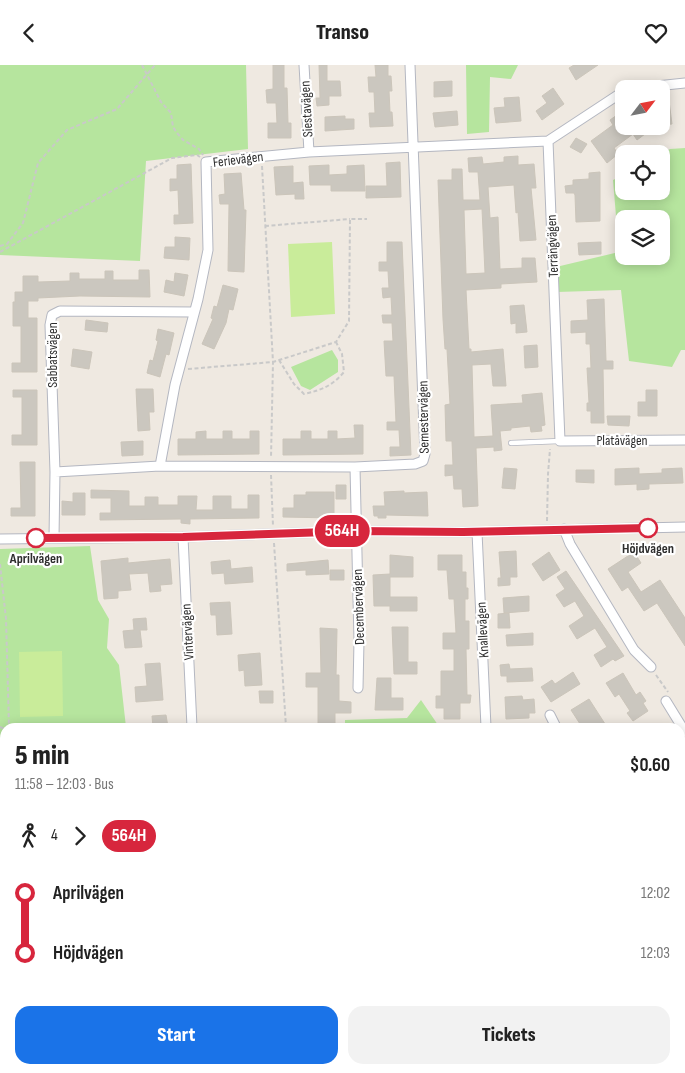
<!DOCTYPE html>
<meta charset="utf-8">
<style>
:root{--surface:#fff;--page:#f2f2f2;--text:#222;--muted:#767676;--accent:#1a73e8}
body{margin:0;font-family:"Sofia Sans Condensed",sans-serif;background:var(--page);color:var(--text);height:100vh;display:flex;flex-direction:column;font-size:19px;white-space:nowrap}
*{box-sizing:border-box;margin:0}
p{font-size:16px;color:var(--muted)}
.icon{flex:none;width:28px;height:28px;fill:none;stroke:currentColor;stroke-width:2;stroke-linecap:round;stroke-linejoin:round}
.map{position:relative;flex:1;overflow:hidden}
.panel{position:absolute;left:0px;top:658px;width:685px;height:351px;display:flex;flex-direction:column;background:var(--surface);border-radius:15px 15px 0 0;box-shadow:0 2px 12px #0003}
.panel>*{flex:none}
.badge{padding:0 10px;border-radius:16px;font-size:18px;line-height:32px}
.needle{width:32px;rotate:58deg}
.buttons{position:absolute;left:615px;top:15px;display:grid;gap:10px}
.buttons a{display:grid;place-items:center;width:55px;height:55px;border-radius:10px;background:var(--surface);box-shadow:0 2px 12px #0003;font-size:25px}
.map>.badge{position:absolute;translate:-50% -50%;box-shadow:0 0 0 2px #fff}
.legs{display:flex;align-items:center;gap:8px;height:55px;padding:0 15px;font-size:16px}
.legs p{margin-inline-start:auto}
.head{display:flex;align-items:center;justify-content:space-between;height:85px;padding:0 15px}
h1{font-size:28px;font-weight:800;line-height:38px}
.primary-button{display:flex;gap:10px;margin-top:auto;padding:10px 15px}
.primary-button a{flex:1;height:58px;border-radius:15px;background:var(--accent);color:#fff;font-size:20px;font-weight:800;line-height:58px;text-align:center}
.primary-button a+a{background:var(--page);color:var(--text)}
ul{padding:0 15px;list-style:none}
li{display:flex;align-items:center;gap:18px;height:60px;font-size:19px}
li i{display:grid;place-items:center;width:8px;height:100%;margin:0 6px;background:currentColor}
li i::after{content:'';width:12px;height:12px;margin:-6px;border:4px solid;border-radius:50%;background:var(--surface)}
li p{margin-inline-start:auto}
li:first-child i{background:linear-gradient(#0000 50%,currentColor 0)}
li:last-child i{background:linear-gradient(currentColor 50%,#0000 0)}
header{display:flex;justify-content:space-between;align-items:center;height:65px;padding:0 15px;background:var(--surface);font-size:22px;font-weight:800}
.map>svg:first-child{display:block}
.green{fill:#b6e59e;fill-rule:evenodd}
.pitch{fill:#c9ec9a}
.building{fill:#cbc7bf;stroke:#cbc5ba;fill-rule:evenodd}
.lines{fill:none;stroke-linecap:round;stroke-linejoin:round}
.service-casing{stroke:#b4b7c1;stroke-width:6}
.minor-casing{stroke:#b4b7c1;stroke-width:11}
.path{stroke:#c9c9c9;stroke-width:2;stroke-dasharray:4 2.5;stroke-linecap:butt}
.service{stroke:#fff;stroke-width:4.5}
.minor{stroke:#fff;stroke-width:9}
.line-1-casing{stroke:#fff;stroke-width:11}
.line-1{stroke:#d7263d;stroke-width:8}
.stop-1-dot{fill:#fff;stroke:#d7263d;stroke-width:2.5}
.labels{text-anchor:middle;stroke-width:4.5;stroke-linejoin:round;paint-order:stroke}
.street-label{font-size:14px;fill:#2e2e2e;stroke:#fff}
.stop-label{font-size:14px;font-weight:bold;fill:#2e2e2e;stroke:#fff}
</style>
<header><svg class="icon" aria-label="back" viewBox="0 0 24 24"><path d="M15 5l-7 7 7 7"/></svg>Transo<svg class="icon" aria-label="heart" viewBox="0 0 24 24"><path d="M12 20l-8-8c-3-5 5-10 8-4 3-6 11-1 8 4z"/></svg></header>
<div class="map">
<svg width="685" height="1008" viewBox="0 0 685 1008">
<rect width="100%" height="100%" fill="#efe9e1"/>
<path class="green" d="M0,0h246l2,84 -102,12 -6,100 -140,-6z
M466,0h52l-7,14 -21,-2 -1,55 -22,2z
M685,83v202h-4l-9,17 -43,-6 -8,-71 -64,2 -1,-25 63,-15 -6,-72 11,-5v16h37v-37l9,-5zM624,154h37v37h-37z
M332,285l6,10v12l-28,18 -9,-4 -10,-19z
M90,481l8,54 11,19 -2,29 12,17 7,62h-121v76l-5,-38v-216z
M421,635l17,25 -8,2h-85v-7l62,-2z
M5,782v222h18l-3,4h-20v-42h2l-2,-174z"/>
<path class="pitch" d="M332,177l3,72 -44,3 -3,-73z
M62,586l1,65 -43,1 -1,-65z"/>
<path class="building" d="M273,0h11v23h3l1,35h3v15h-23v-15h9l-1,-20h-9l-1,-13 7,-1z
M319,0h8v16h13l1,15h-12v9l-12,1 -1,-8h4z
M375,0h13v11h3l1,15h-3l1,21h2l1,14 -23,1 -1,-14h6l-1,-21h-5l-1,-15h8z
M574,0h24l-22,15 -7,-12z
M452,16v15l-18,1v-15z
M553,23l11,16 -22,16 -6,-9 11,-8 -5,-7z
M519,32l2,24 -25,2 -2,-15 11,-1 -1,-9z
M669,36l3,23 -11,1v-23z
M457,46l1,14 -23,2 -2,-14z
M617,50l7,11h19l-2,2 4,6 -8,6 -4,-6 -19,14 4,6 -11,9 -16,-22 22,-16 -3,-5z
M345,51v3h9v10l-29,2v-14z
M576,73l11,6 -6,9 -11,-6z
M518,91v9l16,-1 2,24h-5l5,52 -16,1 -2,-29 -2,1 -2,-28 -26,2 2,31 8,-1 2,52 22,-1v-10h13l2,24 -36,2v4l-35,2 3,59h2v3l32,-3 3,37h-13l-2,-22 -19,1 2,72 19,-1 -2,-31 32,-2 -1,-8 20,-2 3,32 -4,1 1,5 -11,1 -1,-6 -19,2v2l-11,1 2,19 -8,1v-4l-18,1 2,58 -15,1 -1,-18h-8l-1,-14 -8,1v-11h8l-1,-24h-6l-1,-36 5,-1 -3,-55h-2l-2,-30 -5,-139h14v-11h10l1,31h17l-2,-28h-9l-1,-14 14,-1 1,7 21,-2v-5zM482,144l3,64 -19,1 -2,-64z
M400,97l1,35 -35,1v-12h21l-1,-23z
M191,99l2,59 -19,1v-9h5l-1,-25 -8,1v-12h7v-14z
M329,100v10l18,-1v-8l17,-1 1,26h-34v-6h-21l-1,-19z
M293,101v17l10,-1 1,17h-9v-5l-19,1 -2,-28z
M600,107v49l-24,1 -1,-27 -1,-2h-8l-1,-7 8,-1v-5l16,-1v-6z
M241,108l3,37h2l-2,62 -16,-1 1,-67h-9l-1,-9 6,-1 -1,-20z
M175,172l15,1 -1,22 -25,-2 1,-11h10z
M387,177h15l9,213 -21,1v-9h10l-1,-17h-12v-8h9l-2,-46h-8l-2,-35h9l-1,-18h-9l-1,-8h10l-1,-18 -8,1 -1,-10h7l-1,-17h-9v-9h8z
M601,177v12l-22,1 -1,-12z
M139,205h10l1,27 -70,-1 -42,2v3h-10v17h9v54h-25v-9h9v-37h-8v-24h2v-10h8v-16h15v6l32,-1v-8h9v6h26v-8h8v9h26z
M175,208l13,2 -4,21 -20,-4 2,-12 8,2z
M223,220l15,4 -5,21 -4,-1 -3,14 -12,26 -12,-5 11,-25 -2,-1 3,-12 3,1z
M604,234l2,62h7v8h-10l1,54h-13v-12h-4v-8h2l-2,-35h4l-1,-24h-4v-12l-15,1v-12l17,-1 -1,-20z
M524,240l3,27 -11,1v-10l-5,1 -1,-18z
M86,255l22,3 -1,9 -22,-2z
M158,264l16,4 -5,22 -3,-1 -6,23 -13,-4 3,-13 3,1 5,-20 -2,-1z
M537,280l1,22 -13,1 -1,-22z
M73,284l19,3 -3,17 -18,-3z
M136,324h17l1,23h-5l1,18 -12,1z
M13,325h24v55h-25v-10h10v-38h-9z
M646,325h11v26h-19v-14h8z
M607,351h23l-1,10 -21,-1z
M354,360h9v29l-80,1v-16h18v-8h10v8h17v-8h9v8l18,-1z
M206,366v8h17v-8h9v8h18v-8h9v23l-81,1v-16h18v-7z
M143,376v14l-21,1 -1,-14z
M20,397h15v54h-24v-8h10z
M504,403l13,1 -2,20 -13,-1z
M639,403v6l23,-1v-4l20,-1 1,15 -34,1v5l-12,1v-6l-22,1v-16z
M576,405h18v13l-18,-1z
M336,420h10v14h-10z
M91,425l38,1v15h16v-9h13v8h20v-9h19l-1,14h17v-14h18v13h17v-14h11v23l-69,1v5l-9,-1v-4l-81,1v-7h11v-15h-20z
M404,426v2l23,-1 1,24 -42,-1v3h-8v-2h-4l-1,-10h12l-1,-14z
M306,427h28v26l-51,-1v-9h11v-13h12z
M73,428h12v22h-23v-14l11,1z
M516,486l1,26h-7v8l-12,1v-8h3l-2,-26z
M549,487l11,18 -17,11 -11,-17z
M634,487l7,11 -13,9 13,20 19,-12 25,38v28l-28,-43 -13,8 -16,-24 -6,4 -14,-22z
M390,490l23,2v20h-23v20h27v14h-27v-5h-16l-1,-31 17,-1z
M438,490h24v17h4v16h2v11h-3v22h4v28h-3l1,46h4l-1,8h-10v16h-16v-11h-8v-12h5v-25h13v-22h-11v-16h13l-2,-34h-5l-2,-29h-9z
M128,493v5l42,-4 2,25 -12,1 1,6 -11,1 -2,-19 -19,1 2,16 -13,1v7l-14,1 -3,-38z
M230,495l1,9 21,-2 1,15 -28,2 -1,-11 -12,1 -1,-12z
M328,495l1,14 -23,1v-5l-19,1v-7z
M330,505h14v10h-14z
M566,506l58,85 -9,5 -2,-2 -12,8 -7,-12 13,-8 -12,-19 -18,11 -8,-13 15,-10 -9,-15 -11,6 -8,-12 9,-6 -8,-12z
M529,531v15l-25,2 -1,-15z
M230,537l2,32 -15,1 -1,-20h-5l-1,-12z
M509,548l1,15h-12v-14z
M146,553l1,12h-7l2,17 -17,1 -2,-17 11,-1 -1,-11z
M392,562h16v35h9v12h-23z
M320,563l17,1 -1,46h3v26l12,1v11h-16v14h-17v-40h-12v-14h15z
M533,568v12l-26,1 -1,-11z
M260,588l2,32 -17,1 -1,-16 -5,1 -1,-16z
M160,598l3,37 -27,2 -1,-15 12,-1 -2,-22z
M509,599l1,5 22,-1 1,13 -26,1v-6h-6l-1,-11z
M573,607l7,12 -29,18 -10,-15 11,-7 3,4z
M623,608l13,22 4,-3 6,9 -3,2 5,8 -15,10 -6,-8 3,-2 -11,-17 -4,3 -9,-14z
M377,613h14v20h12v12h-28z
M259,626h14v12h-13z
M522,631l1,4 11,-1 1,14h-6v5l-23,1 -1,-22z
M589,634l18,28h-25l-11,-17z
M166,650l2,12h-15l-1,-11z"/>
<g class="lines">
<defs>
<path id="service" d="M511,378l49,-2"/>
<path id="minor" d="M304,0l5,87
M628,24l57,-6
M548,76l12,300 125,-1
M548,76l76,-50
M160,401l15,-81 23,-86 10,-49 -2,-88 103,-10 239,-11
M355,402l4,174 -1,47
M55,407l105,-6 195,1 60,-3 8,-3 2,-7 -15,-389
M564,464l6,15 64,106 17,17
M477,467l9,195
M183,472l9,190
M54,473l1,-66 -5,-147 2,-10 8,-4 134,1
M0,474l183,-2 173,-6 107,1 222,-5
M666,636l19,31
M550,650l6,12
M680,708l5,-17
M680,916l5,1
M211,1004v4
M365,1004l1,4
M501,1004v4
M668,1008l1,-4"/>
</defs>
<use href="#service" class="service-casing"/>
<use href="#minor" class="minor-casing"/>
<path class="path" d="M142,0l19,37 10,11 2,14 4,6 6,7 16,9 4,6
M262,101l11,196 -2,96
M265,161l85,-7
M0,181l7,-2 16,-21 15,-60 29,-33 50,-21 38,-44
M0,187l172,-94 25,-3 3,2
M279,295l15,24 10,10c18,-4 28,-8 40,-22l-2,-18 -6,-12
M188,304l85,-7 63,-20 13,-21 1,-102h17
M271,410l2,51
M547,456l1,-47 2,-25
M274,478l12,184
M0,499l6,55 3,108
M656,610l12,17
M0,662l5,2
M0,993l5,2
M47,1004v4
M100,1004l3,1 1,3"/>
<use href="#service" class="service"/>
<use href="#minor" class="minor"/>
</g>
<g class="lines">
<defs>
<path id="line-1" d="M36,473l147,-1 173,-6 107,1 185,-4"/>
</defs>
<use href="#line-1" class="line-1-casing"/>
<use href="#line-1" class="line-1"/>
</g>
<g class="stop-1-dot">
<circle cx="648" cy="463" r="9"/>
<circle cx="36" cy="473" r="9"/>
</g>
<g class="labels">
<g class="street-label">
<text transform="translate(306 44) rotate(-93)" y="5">Siestavägen</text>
<text transform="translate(238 94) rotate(-7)" y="5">Ferievägen</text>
<text transform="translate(552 181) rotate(-92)" y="5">Terrängvägen</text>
<text transform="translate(52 290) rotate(-90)" y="5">Sabbatsvägen</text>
<text transform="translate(423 352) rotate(-91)" y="5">Semestervägen</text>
<text x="622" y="380">Platåvägen</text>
<text transform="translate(358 542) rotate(-92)" y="5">Decembervägen</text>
<text transform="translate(482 565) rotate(-93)" y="5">Knallevägen</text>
<text transform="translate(187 567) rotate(-93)" y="5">Vintervägen</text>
</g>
<g class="stop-label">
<text x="648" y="488">Höjdvägen</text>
<text x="36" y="498">Aprilvägen</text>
</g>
</g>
</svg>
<div class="buttons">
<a><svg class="needle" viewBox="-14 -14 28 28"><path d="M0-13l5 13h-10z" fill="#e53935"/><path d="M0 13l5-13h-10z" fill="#767676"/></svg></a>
<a><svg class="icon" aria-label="locate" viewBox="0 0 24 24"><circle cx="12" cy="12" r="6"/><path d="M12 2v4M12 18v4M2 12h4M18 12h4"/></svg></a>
<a><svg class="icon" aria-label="layers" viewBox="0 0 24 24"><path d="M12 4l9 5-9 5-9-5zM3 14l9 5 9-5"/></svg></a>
</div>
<b class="badge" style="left:342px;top:466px;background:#d7263d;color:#fff">564H</b>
<section class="panel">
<div class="head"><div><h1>5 min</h1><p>11:58 – 12:03 · Bus</p></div><b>$0.60</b></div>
<div class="legs"><svg class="icon" aria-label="walk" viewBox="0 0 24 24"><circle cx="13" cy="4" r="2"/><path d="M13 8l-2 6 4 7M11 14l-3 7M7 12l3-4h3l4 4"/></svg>4<svg class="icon" aria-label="forward" viewBox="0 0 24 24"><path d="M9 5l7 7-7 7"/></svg><b class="badge" style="background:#d7263d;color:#fff">564H</b></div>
<ul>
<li><i style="color:#d7263d"></i><b>Aprilvägen</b><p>12:02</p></li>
<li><i style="color:#d7263d"></i><b>Höjdvägen</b><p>12:03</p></li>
</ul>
<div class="primary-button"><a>Start</a><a>Tickets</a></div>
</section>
</div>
